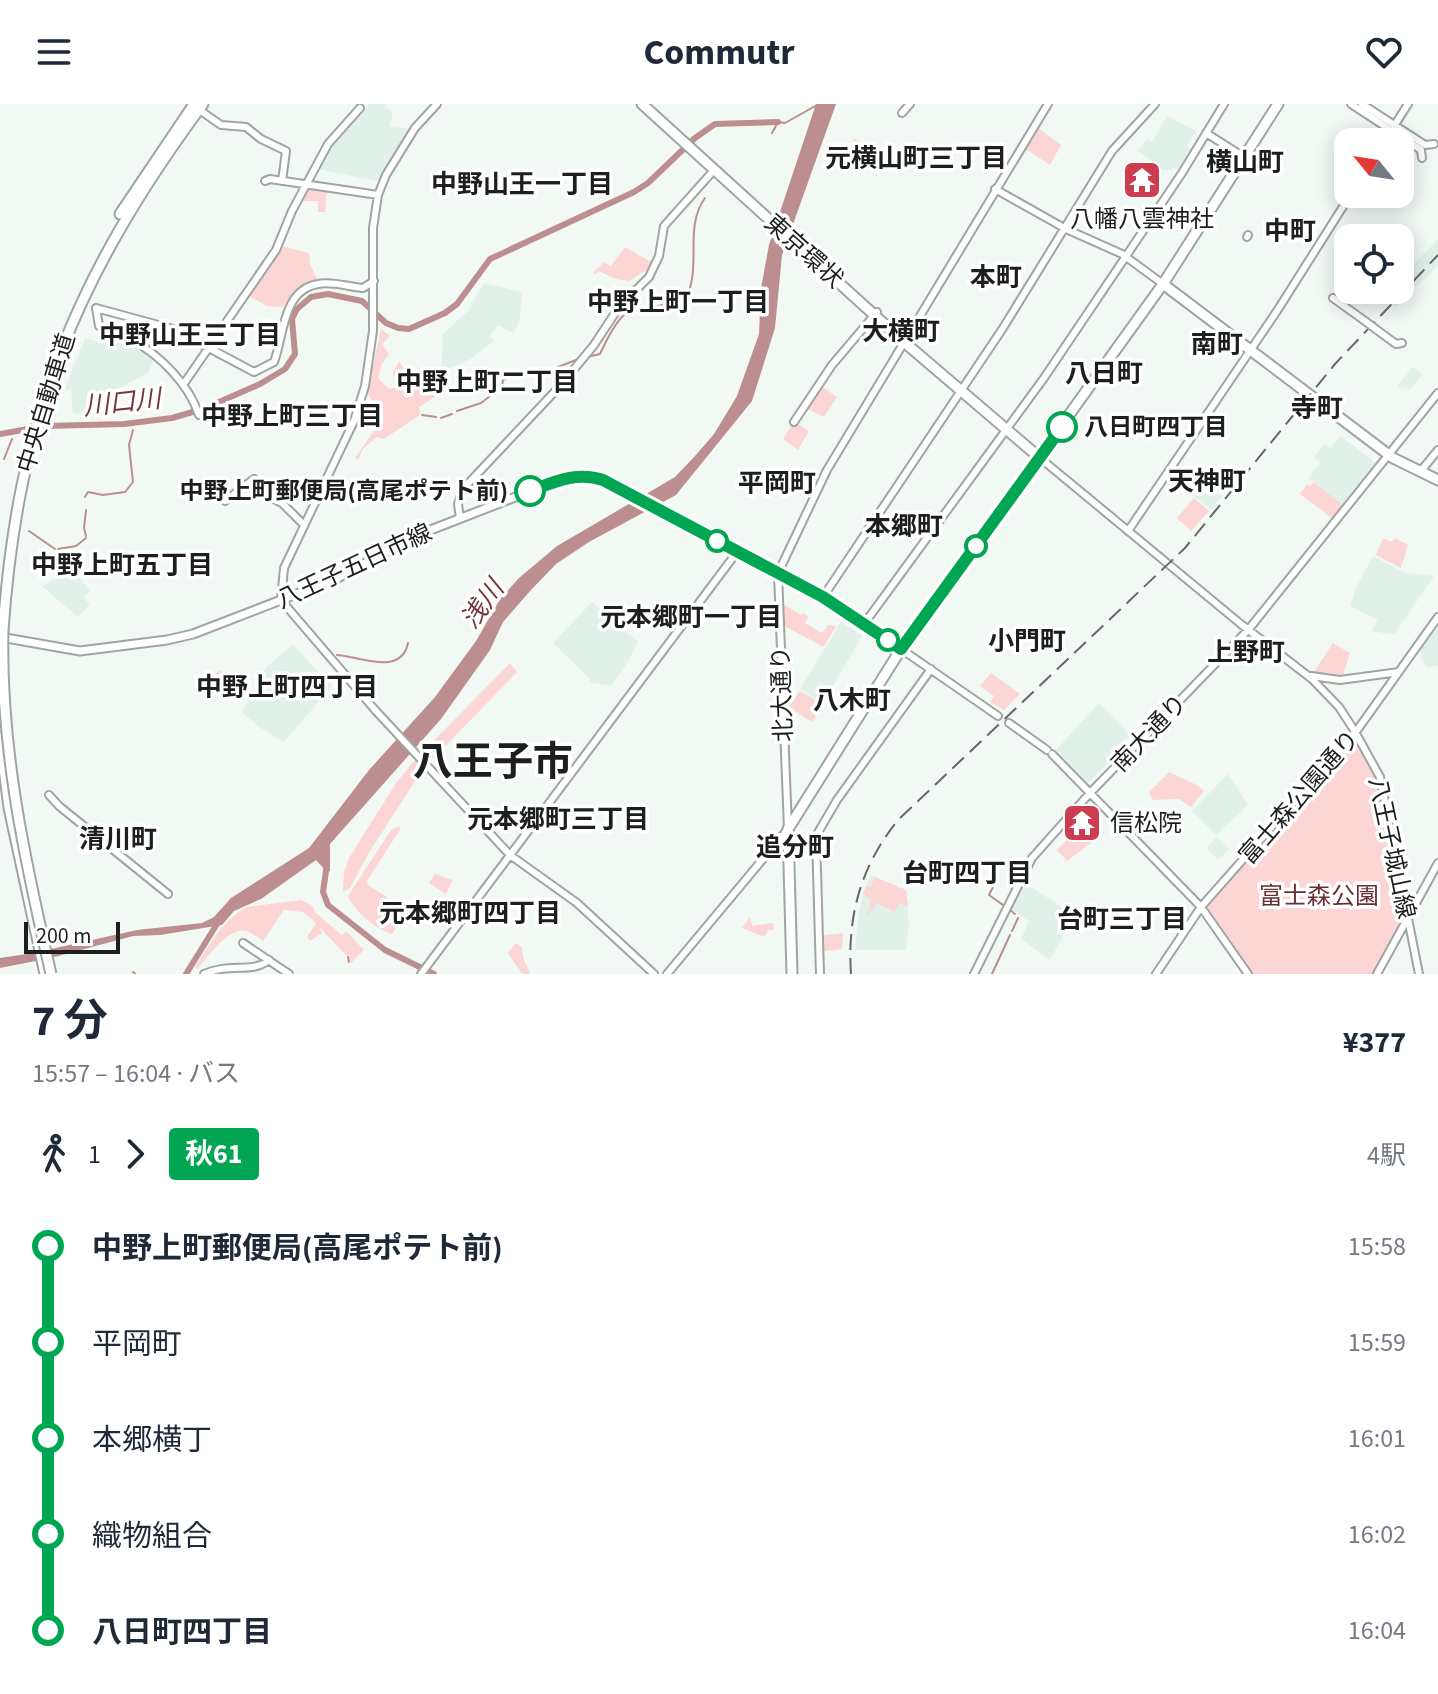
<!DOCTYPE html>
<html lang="ja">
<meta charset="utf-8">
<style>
:root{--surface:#fff;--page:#f2f2f3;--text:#1f2937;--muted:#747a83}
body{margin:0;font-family:"Source Sans 3","Noto Sans JP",sans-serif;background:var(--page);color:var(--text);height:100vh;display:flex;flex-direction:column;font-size:30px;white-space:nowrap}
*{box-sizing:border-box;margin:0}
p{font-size:26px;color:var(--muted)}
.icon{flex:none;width:44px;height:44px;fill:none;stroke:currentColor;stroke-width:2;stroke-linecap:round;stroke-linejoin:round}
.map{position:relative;height:870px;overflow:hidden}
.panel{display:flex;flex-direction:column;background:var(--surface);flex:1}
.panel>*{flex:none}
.badge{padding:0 16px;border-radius:6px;font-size:28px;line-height:52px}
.needle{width:52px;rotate:300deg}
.controls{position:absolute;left:1334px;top:24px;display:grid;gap:16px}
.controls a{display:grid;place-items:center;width:80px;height:80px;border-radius:16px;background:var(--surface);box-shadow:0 4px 20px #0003;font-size:40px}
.scale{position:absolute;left:24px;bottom:20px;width:96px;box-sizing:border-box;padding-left:8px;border:4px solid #1c1f1e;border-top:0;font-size:22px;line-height:28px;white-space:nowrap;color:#1c1f1e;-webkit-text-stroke:6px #fff;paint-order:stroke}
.map>.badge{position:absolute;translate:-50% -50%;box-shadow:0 0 0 4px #fff}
.legs{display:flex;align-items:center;gap:12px;height:88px;padding:0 32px;font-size:26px}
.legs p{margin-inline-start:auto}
.head{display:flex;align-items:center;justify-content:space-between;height:136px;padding:0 32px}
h1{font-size:44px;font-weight:700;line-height:60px}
ul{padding:0 32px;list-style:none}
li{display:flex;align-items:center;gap:28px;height:96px;font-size:30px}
li i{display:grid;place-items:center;width:12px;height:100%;margin:0 10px;background:currentColor}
li i::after{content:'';width:20px;height:20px;margin:-10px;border:6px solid;border-radius:50%;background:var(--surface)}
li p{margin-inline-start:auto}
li:first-child i{background:linear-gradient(#0000 50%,currentColor 0)}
li:last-child i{background:linear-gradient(currentColor 50%,#0000 0)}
header{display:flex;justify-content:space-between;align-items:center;height:104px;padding:0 32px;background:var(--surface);font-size:36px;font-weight:700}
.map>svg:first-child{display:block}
.built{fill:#e1f0e8}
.green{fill:#fcd5d5}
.water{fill:#bd8e8f}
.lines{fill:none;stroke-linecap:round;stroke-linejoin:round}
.stream{stroke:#bd8e8f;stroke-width:2}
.river{stroke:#bd8e8f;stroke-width:6}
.secondary-casing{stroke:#9fa5a2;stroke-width:10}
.primary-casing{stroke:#9fa5a2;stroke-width:11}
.highway-casing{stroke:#9fa5a2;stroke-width:13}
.secondary{stroke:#fff;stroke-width:6}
.primary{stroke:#fff;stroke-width:7}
.highway{stroke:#fff;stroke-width:9}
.rail{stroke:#646967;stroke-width:2;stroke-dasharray:16 8;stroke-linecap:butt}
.secondary-bridge-casing{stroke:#9fa5a2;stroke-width:10;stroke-linecap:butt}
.highway-bridge-casing{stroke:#9fa5a2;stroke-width:13;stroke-linecap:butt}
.secondary-bridge{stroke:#fff;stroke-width:6}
.highway-bridge{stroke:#fff;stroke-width:9}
.line-1-casing{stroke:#fff;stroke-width:18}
.line-1{stroke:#00a651;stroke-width:12}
.stop-1-dot{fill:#fff;stroke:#00a651;stroke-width:4}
.labels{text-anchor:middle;stroke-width:7;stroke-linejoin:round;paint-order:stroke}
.poi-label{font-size:24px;fill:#1c1f1e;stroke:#fff}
.street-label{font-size:24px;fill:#1c1f1e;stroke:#fff}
.stop-label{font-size:24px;font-weight:bold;fill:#1c1f1e;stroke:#fff;text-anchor:start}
.park-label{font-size:24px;fill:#6a2e33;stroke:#fff}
.neighbourhood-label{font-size:26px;font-weight:bold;fill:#1c1f1e;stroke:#fff}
.water-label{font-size:26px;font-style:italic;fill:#74363b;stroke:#fff}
.town-label{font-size:40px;font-weight:bold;fill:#1c1f1e;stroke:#fff}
</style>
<header><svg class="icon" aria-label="menu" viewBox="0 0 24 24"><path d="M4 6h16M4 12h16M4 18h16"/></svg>Commutr<svg class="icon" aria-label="heart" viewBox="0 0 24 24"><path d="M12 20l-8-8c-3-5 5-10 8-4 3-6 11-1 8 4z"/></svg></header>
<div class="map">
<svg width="1438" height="870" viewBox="0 0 1438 870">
<rect width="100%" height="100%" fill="#f2f9f5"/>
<path class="built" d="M370,0h17l-1,3 7,6 -4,14 21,1 -32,53 -61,-12 24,-38z
M1167,12l29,15 -9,15 7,4 -14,22 -7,-5 -2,3h-8l-25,-19 9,-12 5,3z
M1438,135v27l-42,40 -12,-11 5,-5h11v-12z
M484,179l38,9 -2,24 -3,10 -4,7 -15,-8 -9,12 5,4 -25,19 -28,12 2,-38 25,-23z
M108,230l23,7 22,20 -5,12 -53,28 -7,12 -15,1 -2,-23 -6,-2 20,-51 19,6z
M1413,263l10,7 -13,16 -5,-3 -2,3 -6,-4z
M1340,332l37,28 -33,42 -35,-28 11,-16 -6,-5 10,-13 7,4z
M1196,387l6,4 4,-4 6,5 4,-3 6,3 -11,14 -18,-15z
M1373,452l32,17 29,3 -40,59 -22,-4 6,-11 -28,-14 7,-20z
M72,465l18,22 -7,6 7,8 -12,12 -36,-31z
M592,498l46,40 -11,21 -16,23 -22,-4 1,-3 -37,-36z
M1438,517v45l-12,1 -5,-10 1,-3 -4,-4z
M841,518l21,14 -39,67 -23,-14z
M293,541l39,41 -48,56 -25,-15 -17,-15 24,-45z
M1099,599l32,32 -17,18 5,6 -3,4 -4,-4 -24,24 -32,-33z
M1228,670l20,31 -32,30 -24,-24z
M1217,733l12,12 -11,11 -12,-12z
M870,771l36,15 3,34 -3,26h-51l4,-40z
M1022,777l52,34 -24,45 -29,-21 8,-18 -20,-13z"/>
<path class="green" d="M1038,24l23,17 -11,20 -24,-16z
M854,34l14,11 -5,6 10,9 -6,6 -18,-18z
M307,86l20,1 -2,21h-7v-11h-16z
M281,142l28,7 1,11 7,15 -23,13 -11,15 -16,-1 -18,-10z
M625,143l28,16 -5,10 -3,-2 -16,10 -13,-2 -18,-8 -2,3 -3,-1 11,-11 7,4z
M381,225l9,7 -8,8 7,10 -7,10 -4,14 11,11 8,-2 -4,-14 6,-12 17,27 13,-5 5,1 1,13 -16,10 1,8 -36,24 -7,-2 -14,12 -5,11 -3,-2 28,-40 -16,-25z
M820,281l17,12 -13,20 -19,-9z
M794,318l15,9 -11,19 -15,-11z
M1314,378l30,24 -11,13 -33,-25 7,-10 3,2z
M1194,394l15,13 -18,20 -14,-13z
M1383,434l8,4 4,-4 13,7 -7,23 -25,-13z
M783,500l18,11 2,-2 5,3 -3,7 17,10 6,-8 8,1 -11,19 -3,1 -38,-20z
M1333,539l17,10 -7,22 -29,-3z
M510,559l7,9 -84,87 -3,-1 -62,96 -18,34 -7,4 1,-20 5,-14 47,-75 18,-22z
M220,566l8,10 -12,10 -12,-8z
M991,569l29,21 -16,16 -14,-8 4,-6 -14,-10z
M800,587l23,13 -11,18 -24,-15z
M1354,636l23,41 25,137 -28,56h-123l-47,-66z
M1169,668l30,14 5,5 -13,16 -12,-8 -26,1 -4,-8z
M397,723l4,1 -34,53 1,4 39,25 -15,24c-15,-4 -39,-24 -44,-38l43,-66z
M1077,725l4,1 10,13 -24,18 -10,-11z
M435,770l18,6 -7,14 -17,-11z
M875,773l31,13 2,17 -8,-4 -6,9 -17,-9 -10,14 4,-18 -8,-5 3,-8 4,2z
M301,796l12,6 2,6 27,23 4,-4 18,19 -13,13 -3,-8 -1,1 -27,-28 2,5 -12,8 -3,-4 9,-14 -13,-11 -19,-2 -21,31c-5,-3 -11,-8 -17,-10 -16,-5 -39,26 -48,38l-3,-2c14,-21 29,-49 52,-60z
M750,813l2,9 21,-3 1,7h-6l-2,5 -4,1 -20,-8z
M843,829l-1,16 -23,3 -1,-16z
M516,839l6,4 1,10 7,17h-8l-14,-21z"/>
<path class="water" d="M816,0h20l-54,151 -7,73 -23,73 -76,94 -87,47 -33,22 -25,26 -28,32 -13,28 -49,69 -111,125v27l-3,1 -11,-12 -55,39 -27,12 -12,14 -62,10 -27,1 -82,22 -51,10v-10l33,-5 104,-23 65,-7 12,-6 17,-19 78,-50 60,-78 66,-73 41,-56 24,-42 19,-21 38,-32 118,-69 20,-21 19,-22 23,-38 22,-62 2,-46 8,-43z"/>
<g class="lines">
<path class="stream" d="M772,29l6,-11 7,1 34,-19
M587,253l13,-3c29,-62 30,-37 85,-54 18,-33 -2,-72 20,-102
M457,307l24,-8 21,-16 1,-7 16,-7 29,-2 33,-13
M422,311l14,2
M441,314l11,-4
M4,355l8,-20
M85,393l3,-5 15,3 22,-3 8,-10 -4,-37 4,-15
M86,406l-2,18 2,8
M29,427l26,18
M58,445l18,-3 10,-8
M337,551c22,1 64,22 71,-12
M994,781l-5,10 14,10
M1010,806l5,4
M1012,827l6,-13
M348,853l1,5
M133,868l2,2
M992,870l18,-39"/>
<path class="river" d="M0,330l45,-8 79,-2 48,-6 31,-9 57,-25 25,-15 10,-15 -3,-35 5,-10 14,-12 17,-3 34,7 24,22 12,5 11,1 36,-16 12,-9 33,-45 144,-67 14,-9 47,-45 20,-14 63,-2
M327,760l-4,28 5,13 57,45 49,24
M186,870l34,-55"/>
<defs>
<path id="secondary" d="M437,0l-22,24 -29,47 -8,20 -5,33v103l-8,55 -11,35 -70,147 -3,32 95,111 134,144 67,48 77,71
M1351,0l70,46 1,8
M1362,0l63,41 9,-1
M201,7l20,14 25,2 15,12 25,12 -4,30
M902,9l8,-9
M1206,29l38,24
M1384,38l24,-38
M265,77l5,-2 108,16
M995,85l71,40 56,25 41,30
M1247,133l1,-2
M1333,194l32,23
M1377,226l19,14 6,-1
M183,281l93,-135 16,-39 36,-67 32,-36
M199,311c-10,-30 -37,-58 -65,-74 -11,-7 -24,-9 -35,-15l-3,-18 77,21 81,43 20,-10c10,-26 8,-72 44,-78 14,-3 31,3 45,4l11,-7
M794,318l38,-57 45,-53
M1040,354l202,167 70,54 27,28 15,23 26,47 39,197
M1420,368l18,-22
M246,381l36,18 22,22
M225,397l29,-22
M460,414l-2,-14 5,-15 98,-104 33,-40 25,-38 30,-30 10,-21 5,-30 51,-57
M1128,427l149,-220 74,-117
M823,493l180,-269 109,-177 43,-47
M864,520l180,-246 138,-205 42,-69
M901,545l97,67
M1311,572l29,4 59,-8
M1009,619l38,27
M1052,650l149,153 47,67
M49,691l10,11 109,88
M243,839l46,31
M204,870c27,-12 48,0 65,-14
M421,870l316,-422
M667,870l121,-145 -10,-256 49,-103 221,-366
M820,870l-4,-138 21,-36 94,-131
M974,870l58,-116 58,-65 159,-164 189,-236
M1156,870l45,-67 157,-178 80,-112
M1377,870l61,-111"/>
<path id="primary" d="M0,533l80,14 87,-11 26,-6 145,-56 77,-42 144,-56 25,-4 19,4c102,52 203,105 298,169"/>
<path id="highway" d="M642,0l262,238 136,116
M120,110l74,-110
M1163,180l230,174 45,22
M3,526c15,-214 73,-354 200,-526
M0,633l9,71 36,166
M792,870l-4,-145 113,-180 262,-365 115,-180"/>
</defs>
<use href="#secondary" class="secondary-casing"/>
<use href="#primary" class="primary-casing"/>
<use href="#highway" class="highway-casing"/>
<use href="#secondary" class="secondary"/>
<use href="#primary" class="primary"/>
<use href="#highway" class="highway"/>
<path class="rail" d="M851,870c-4,-59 10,-108 47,-154l287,-272 150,-184 103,-109"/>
<defs>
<path id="secondary-bridge" d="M1365,217l12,9"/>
<path id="highway-bridge" d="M3,526c-3,117 22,231 48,344"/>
</defs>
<use href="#secondary-bridge" class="secondary-bridge-casing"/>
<use href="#highway-bridge" class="highway-bridge-casing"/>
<use href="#secondary-bridge" class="secondary-bridge"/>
<use href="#highway-bridge" class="highway-bridge"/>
</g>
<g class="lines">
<defs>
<path id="line-1" d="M530,387c24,-9 47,-20 73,-11l220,117 78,52 161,-222"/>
</defs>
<use href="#line-1" class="line-1-casing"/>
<use href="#line-1" class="line-1"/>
</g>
<defs>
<symbol id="temple-square" viewBox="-11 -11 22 22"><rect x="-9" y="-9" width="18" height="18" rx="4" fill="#cd3d51" stroke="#fff"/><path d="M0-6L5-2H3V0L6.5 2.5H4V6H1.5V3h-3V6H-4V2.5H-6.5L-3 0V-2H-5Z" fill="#fff"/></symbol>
</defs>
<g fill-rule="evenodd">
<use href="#temple-square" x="1120" y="54" width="44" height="44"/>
<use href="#temple-square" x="1060" y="697" width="44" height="44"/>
</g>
<g class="stop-1-dot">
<circle cx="1062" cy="323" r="14"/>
<circle cx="530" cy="387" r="14"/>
<circle cx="717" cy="437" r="10"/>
<circle cx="976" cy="442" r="10"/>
<circle cx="888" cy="536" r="10"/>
</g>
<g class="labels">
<g class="poi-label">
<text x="1142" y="123">八幡八雲神社</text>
<text x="1110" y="727" text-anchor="start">信松院</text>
</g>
<g class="street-label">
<text transform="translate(804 147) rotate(42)" y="8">東京環状</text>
<text transform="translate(46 299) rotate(-73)" y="8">中央自動車道</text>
<text transform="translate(354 462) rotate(-25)" y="8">八王子五日市線</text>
<text transform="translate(782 590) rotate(-92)" y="8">北大通り</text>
<text transform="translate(1149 629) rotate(-46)" y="8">南大通り</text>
<text transform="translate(1299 693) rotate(-49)" y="8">富士森公園通り</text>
<text transform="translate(1392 744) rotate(78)" y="8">八王子城山線</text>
</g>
<g class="stop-label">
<text x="1084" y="331">八日町四丁目</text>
<text x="508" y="395" text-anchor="end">中野上町郵便局(高尾ポテト前)</text>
</g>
<g class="park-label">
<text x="1319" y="800">富士森公園</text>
</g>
<g class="neighbourhood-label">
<text x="916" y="63">元横山町三丁目</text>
<text x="1245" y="67">横山町</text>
<text x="522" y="89">中野山王一丁目</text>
<text x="1290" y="136">中町</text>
<text x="996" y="182">本町</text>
<text x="678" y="207">中野上町一丁目</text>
<text x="901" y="236">大横町</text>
<text x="190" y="240">中野山王三丁目</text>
<text x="1217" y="249">南町</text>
<text x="1104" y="278">八日町</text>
<text x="487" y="287">中野上町二丁目</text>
<text x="1317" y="313">寺町</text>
<text x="292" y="321">中野上町三丁目</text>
<text x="1207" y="386">天神町</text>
<text x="777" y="388">平岡町</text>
<text x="904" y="431">本郷町</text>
<text x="122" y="470">中野上町五丁目</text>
<text x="691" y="522">元本郷町一丁目</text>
<text x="1027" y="546">小門町</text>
<text x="1246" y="557">上野町</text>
<text x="287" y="592">中野上町四丁目</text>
<text x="852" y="605">八木町</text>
<text x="558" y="724">元本郷町三丁目</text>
<text x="118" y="744">清川町</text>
<text x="795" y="752">追分町</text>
<text x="967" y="778">台町四丁目</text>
<text x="470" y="818">元本郷町四丁目</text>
<text x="1122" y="824">台町三丁目</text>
</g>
<g class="water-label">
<text transform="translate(122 298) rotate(-6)" y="9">川口川</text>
<text transform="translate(482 500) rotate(-54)" y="9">浅川</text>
</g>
<g class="town-label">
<text x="493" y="671">八王子市</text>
</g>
</g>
</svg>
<div class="controls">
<a><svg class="needle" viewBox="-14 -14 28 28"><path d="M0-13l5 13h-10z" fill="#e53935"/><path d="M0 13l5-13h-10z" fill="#747a83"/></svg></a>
<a><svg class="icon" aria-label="locate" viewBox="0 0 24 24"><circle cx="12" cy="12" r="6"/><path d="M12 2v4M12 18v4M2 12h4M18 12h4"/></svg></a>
</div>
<div class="scale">200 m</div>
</div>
<section class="panel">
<div class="head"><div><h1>7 分</h1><p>15:57 – 16:04 · バス</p></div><b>¥377</b></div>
<div class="legs"><svg class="icon" aria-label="walk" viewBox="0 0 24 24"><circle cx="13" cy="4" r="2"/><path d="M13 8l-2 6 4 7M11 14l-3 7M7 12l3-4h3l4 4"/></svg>1<svg class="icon" aria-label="forward" viewBox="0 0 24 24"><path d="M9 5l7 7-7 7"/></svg><b class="badge" style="background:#00a651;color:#fff">秋61</b><p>4駅</p></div>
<ul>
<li><i style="color:#00a651"></i><b>中野上町郵便局(高尾ポテト前)</b><p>15:58</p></li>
<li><i style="color:#00a651"></i><span>平岡町</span><p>15:59</p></li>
<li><i style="color:#00a651"></i><span>本郷横丁</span><p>16:01</p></li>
<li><i style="color:#00a651"></i><span>織物組合</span><p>16:02</p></li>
<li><i style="color:#00a651"></i><b>八日町四丁目</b><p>16:04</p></li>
</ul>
</section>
